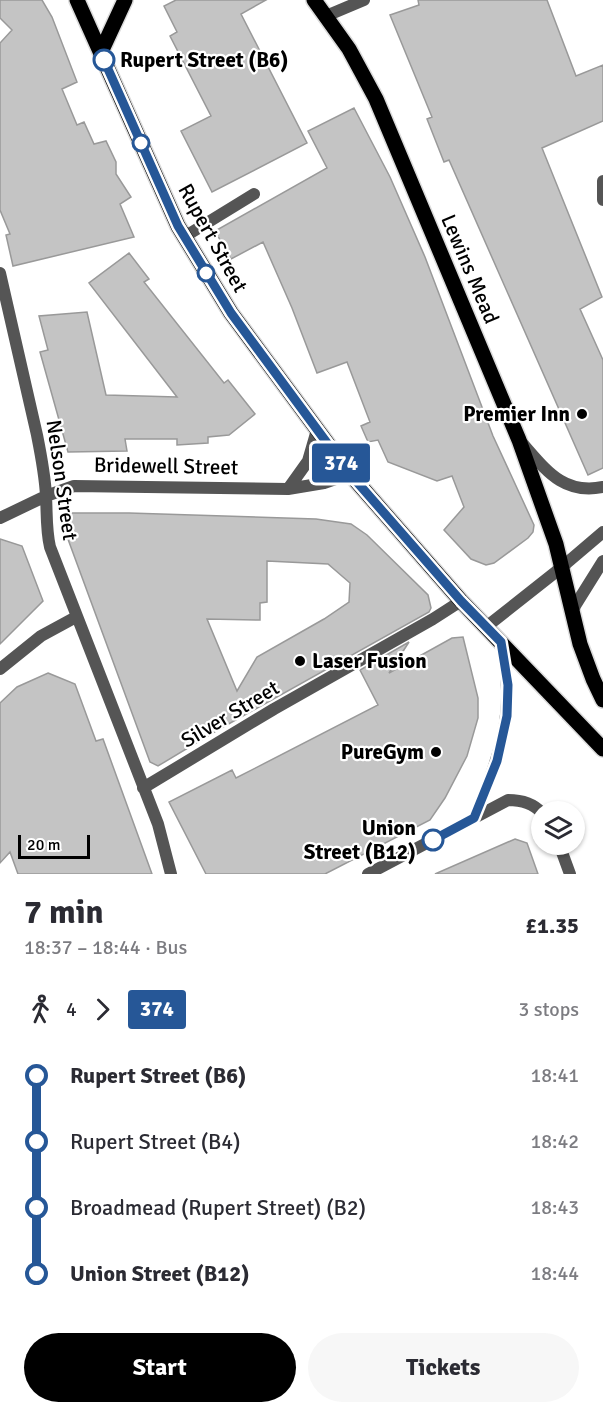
<!DOCTYPE html>
<meta charset="utf-8">
<style>
:root{--surface:#fff;--page:#f7f7f7;--text:#2b2b33;--muted:#7c7c81;--accent:#000}
body{margin:0;font-family:Signika,sans-serif;background:var(--page);color:var(--text);height:100vh;display:flex;flex-direction:column;font-size:22px;white-space:nowrap}
*{box-sizing:border-box;margin:0}
p{font-size:20px;color:var(--muted)}
.icon{flex:none;width:33px;height:33px;fill:none;stroke:currentColor;stroke-width:2;stroke-linecap:round;stroke-linejoin:round}
.map{position:relative;height:874px;overflow:hidden}
.panel{display:flex;flex-direction:column;background:var(--surface);flex:1}
.panel>*{flex:none}
.badge{padding:0 12px;border-radius:4px;font-size:21px;line-height:39px}
.fabs{position:absolute;left:531px;top:801px;display:grid;gap:12px}
.fabs a{display:grid;place-items:center;width:54px;height:54px;border-radius:50%;background:var(--surface);box-shadow:0 2px 4px #0004;font-size:30px}
.scale{position:absolute;left:18px;bottom:15px;width:72px;box-sizing:border-box;padding-left:6px;border:3px solid #000;border-top:0;font-size:16px;line-height:21px;white-space:nowrap;color:#000;-webkit-text-stroke:4px #fff;paint-order:stroke}
.map>.badge{position:absolute;translate:-50% -50%;box-shadow:0 0 0 3px #fff}
.legs{display:flex;align-items:center;gap:9px;height:66px;padding:0 24px;font-size:20px}
.legs p{margin-inline-start:auto}
.head{display:flex;align-items:center;justify-content:space-between;height:102px;padding:0 24px}
h1{font-size:33px;font-weight:700;line-height:45px}
.button{display:flex;gap:12px;margin-top:auto;padding:12px 24px}
.button a{flex:1;height:69px;border-radius:36px;background:var(--accent);color:#fff;font-size:24px;font-weight:700;line-height:69px;text-align:center}
.button a+a{background:var(--page);color:var(--text)}
ul{padding:0 24px;list-style:none}
li{display:flex;align-items:center;gap:21px;height:66px;font-size:22px}
li i{display:grid;place-items:center;width:9px;height:100%;margin:0 8px;background:currentColor}
li i::after{content:'';width:15px;height:15px;margin:-8px;border:4px solid;border-radius:50%;background:var(--surface)}
li p{margin-inline-start:auto}
li:first-child i{background:linear-gradient(#0000 50%,currentColor 0)}
li:last-child i{background:linear-gradient(currentColor 50%,#0000 0)}
.map>svg:first-child{display:block}
.building{fill:#c4c4c4;stroke:#999;stroke-width:1.5;fill-rule:evenodd}
.lines{fill:none;stroke-linecap:round;stroke-linejoin:round}
.primary-casing{stroke:#dbdbdb;stroke-width:18}
.service{stroke:#555;stroke-width:12}
.minor{stroke:#555;stroke-width:12}
.tertiary{stroke:#555;stroke-width:12}
.primary{stroke:#000;stroke-width:15}
.line-1-casing{stroke:#fff;stroke-width:14}
.line-1{stroke:#265797;stroke-width:9}
.stop-1-dot{fill:#fff;stroke:#265797;stroke-width:3}
.poi-dot{fill:#000;stroke:#fff;stroke-width:2}
.labels{text-anchor:middle;stroke-width:4.5;stroke-linejoin:round;paint-order:stroke}
.stop-label{font-size:21px;font-weight:bold;fill:#000;stroke:#fff;text-anchor:start}
.street-label{font-size:21px;fill:#000;stroke:#fff}
.poi-label{font-size:21px;font-weight:bold;fill:#000;stroke:#fff;text-anchor:end}
</style>
<div class="map">
<svg width="603" height="874" viewBox="0 0 603 874">
<rect width="100%" height="100%" fill="#fff"/>
<path class="building" d="M0,0h42l10,17 25,65 -15,7 15,36 7,-3 10,22 12,-3 10,21v12l15,23 -11,7 14,33 -121,29 -7,-31 4,-1 -10,-24v-167l12,-13 -12,-12z
M176,0h90l-25,14 66,129 -95,49 -31,-61 30,-15 -41,-80 7,-4 -13,-26z
M418,0h129l29,76 27,-11v56l-61,27 60,149 -22,12 23,51v108l-15,7 -139,-315 -5,2 -17,-43 5,-2 -42,-102 29,-10z
M354,108l36,69 35,80 68,179 41,89 -1,7 -5,6 -34,25 -8,2 -15,-6 -27,-29 20,-23 -12,-31 -15,5 -49,-19 -10,-22 -10,2 -7,-16 9,-4 -23,-60 -30,11 -25,-65 -29,-66 -32,17 -16,-28 112,-63 -19,-37z
M129,253l20,26 -5,3 80,101 4,-3 27,34 -26,21 -21,2v6l-31,2v-6h-52l2,12 -59,1 -28,-100 8,-2 -9,-34 48,-4 19,83 71,2 -88,-114z
M71,513h58l187,6 35,5 16,11 61,60 3,13 -2,4 -213,119 -58,35 -8,-4 -85,-231v-10zM267,561l61,3 22,19 -1,19 -25,17 -67,38 -20,34 -30,-72 53,1v-17l7,-1z
M0,539l22,7 21,55 -43,43z
M463,637l15,61v20l-11,38 -22,42 -15,22 -105,54h-119l-37,-72 63,-32 4,8 142,-73 -18,-35 49,-28 -20,31 63,-35z
M48,673l27,11 21,57 7,-2 49,135h-134l-8,-22 -10,11v-160l17,-16z
M515,839l12,4 11,31h-103z"/>
<g class="lines">
<defs>
<path id="primary" d="M77,0l101,226 53,87 119,161 111,127 142,148
M314,0l35,49 27,50 143,341 37,104 24,100 13,35 10,21
M101,52l24,-52"/>
</defs>
<use href="#primary" class="primary-casing"/>
<path class="service" d="M326,16l38,-16
M184,237l70,-43
M486,627l76,-60
M474,818c26,-61 43,-108 27,-175"/>
<path class="minor" d="M603,181v19
M0,273l37,162c4,20 8,40 9,61 1,17 0,34 4,51l108,277 13,50
M288,489l20,-28 9,-31
M0,518l46,-22 28,-10 214,3 36,-6 26,-9
M0,669l41,-33 35,-19
M143,788l131,-79 159,-90 28,-18
M559,844l11,30
M368,874l140,-74c13,0 25,3 34,13"/>
<path class="tertiary" d="M522,443c24,27 41,52 81,44
M562,567l41,-35
M573,609l30,-48"/>
<use href="#primary" class="primary"/>
</g>
<g class="lines">
<defs>
<path id="line-1" d="M104,60l74,166 53,87 119,161 111,127 40,41 7,43 -1,31 -10,45 -23,57 -41,22"/>
</defs>
<use href="#line-1" class="line-1-casing"/>
<use href="#line-1" class="line-1"/>
</g>
<g class="stop-1-dot">
<circle cx="104" cy="60" r="10"/>
<circle cx="141" cy="143" r="8"/>
<circle cx="206" cy="273" r="8"/>
<circle cx="433" cy="840" r="10"/>
</g>
<g class="poi-dot">
<circle cx="582" cy="414" r="6"/>
<circle cx="300" cy="661" r="6"/>
<circle cx="436" cy="752" r="6"/>
</g>
<g class="labels">
<g class="stop-label">
<text x="120" y="67">Rupert Street (B6)</text>
<text x="416" y="835" text-anchor="end">Union<tspan x="416" dy="24">Street (B12)</tspan></text>
</g>
<g class="street-label">
<text transform="translate(213 238) rotate(61)" y="7">Rupert Street</text>
<text transform="translate(470 269) rotate(67)" y="7">Lewins Mead</text>
<text transform="translate(166 466) rotate(1)" y="7">Bridewell Street</text>
<text transform="translate(62 480) rotate(82)" y="7">Nelson Street</text>
<text transform="translate(230 714) rotate(-31)" y="7">Silver Street</text>
</g>
<g class="poi-label">
<text x="570" y="421">Premier Inn</text>
<text x="312" y="668" text-anchor="start">Laser Fusion</text>
<text x="424" y="759">PureGym</text>
</g>
</g>
</svg>
<div class="fabs">
<a><svg class="icon" aria-label="layers" viewBox="0 0 24 24"><path d="M12 4l9 5-9 5-9-5zM3 14l9 5 9-5"/></svg></a>
</div>
<div class="scale">20 m</div>
<b class="badge" style="left:341px;top:463px;background:#265797;color:#fff">374</b>
</div>
<section class="panel">
<div class="head"><div><h1>7 min</h1><p>18:37 – 18:44 · Bus</p></div><b>£1.35</b></div>
<div class="legs"><svg class="icon" aria-label="walk" viewBox="0 0 24 24"><circle cx="13" cy="4" r="2"/><path d="M13 8l-2 6 4 7M11 14l-3 7M7 12l3-4h3l4 4"/></svg>4<svg class="icon" aria-label="forward" viewBox="0 0 24 24"><path d="M9 5l7 7-7 7"/></svg><b class="badge" style="background:#265797;color:#fff">374</b><p>3 stops</p></div>
<ul>
<li><i style="color:#265797"></i><b>Rupert Street (B6)</b><p>18:41</p></li>
<li><i style="color:#265797"></i><span>Rupert Street (B4)</span><p>18:42</p></li>
<li><i style="color:#265797"></i><span>Broadmead (Rupert Street) (B2)</span><p>18:43</p></li>
<li><i style="color:#265797"></i><b>Union Street (B12)</b><p>18:44</p></li>
</ul>
<div class="button"><a>Start</a><a>Tickets</a></div>
</section>
